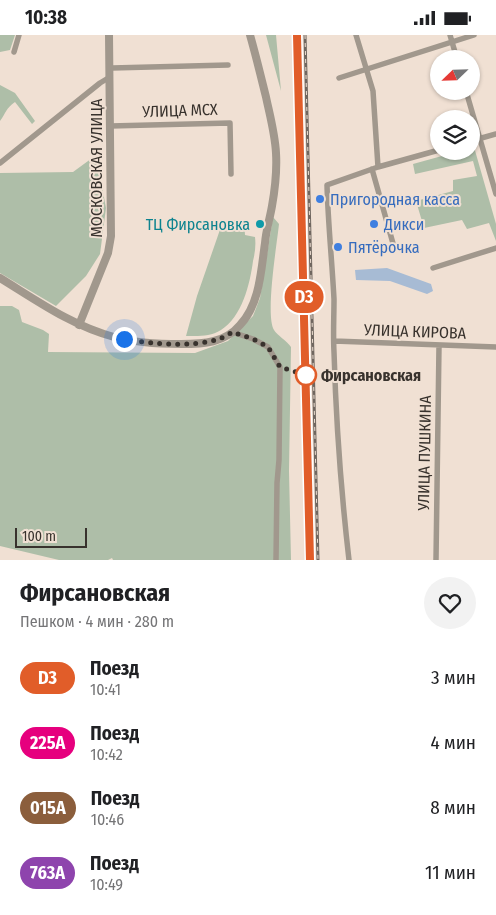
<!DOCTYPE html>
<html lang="ru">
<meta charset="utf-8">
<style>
:root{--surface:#fff;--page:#f2f2f2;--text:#202124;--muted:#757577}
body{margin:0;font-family:"Fira Sans Condensed",sans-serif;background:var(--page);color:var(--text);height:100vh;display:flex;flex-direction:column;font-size:19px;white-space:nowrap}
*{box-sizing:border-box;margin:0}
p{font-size:16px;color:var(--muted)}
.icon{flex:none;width:28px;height:28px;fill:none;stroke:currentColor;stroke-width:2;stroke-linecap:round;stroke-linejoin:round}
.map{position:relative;height:525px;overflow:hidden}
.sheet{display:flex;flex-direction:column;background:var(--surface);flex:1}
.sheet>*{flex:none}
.badge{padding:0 10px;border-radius:16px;font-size:18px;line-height:32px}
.needle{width:32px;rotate:247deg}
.tools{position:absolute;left:430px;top:15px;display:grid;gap:10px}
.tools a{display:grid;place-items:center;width:50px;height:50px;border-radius:50%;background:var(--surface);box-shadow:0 1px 4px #0004;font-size:25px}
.scale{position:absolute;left:15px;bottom:12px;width:72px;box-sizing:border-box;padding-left:5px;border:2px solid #38322d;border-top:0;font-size:14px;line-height:18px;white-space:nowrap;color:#38322d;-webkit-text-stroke:4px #f0e0d3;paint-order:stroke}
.you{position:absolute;width:25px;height:25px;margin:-12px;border:4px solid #fff;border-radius:50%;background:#1a73e8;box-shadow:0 0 0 8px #1a73e833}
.map>.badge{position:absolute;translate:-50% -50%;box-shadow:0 0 0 2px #fff}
.round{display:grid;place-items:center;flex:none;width:52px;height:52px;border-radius:26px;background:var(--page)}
.summary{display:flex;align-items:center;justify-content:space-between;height:85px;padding:0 20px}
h1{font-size:24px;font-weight:700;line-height:38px}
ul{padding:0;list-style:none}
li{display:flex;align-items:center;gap:15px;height:65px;padding:0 20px}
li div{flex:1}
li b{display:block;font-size:19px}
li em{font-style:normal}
li .badge{min-width:55px;font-weight:700;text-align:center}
.status{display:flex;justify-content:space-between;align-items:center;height:35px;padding:0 25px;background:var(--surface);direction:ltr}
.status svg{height:14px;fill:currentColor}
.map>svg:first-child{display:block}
.green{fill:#aebea8}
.water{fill:#a7bbd4}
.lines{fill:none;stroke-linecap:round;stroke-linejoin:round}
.minor{stroke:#a1988d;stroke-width:5.5}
.tertiary{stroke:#a1988d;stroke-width:8}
.rail-casing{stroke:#6f665f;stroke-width:3}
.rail{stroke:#f0e0d3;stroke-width:1;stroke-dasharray:4;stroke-linecap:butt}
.line-casing{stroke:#fff;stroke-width:11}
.line{stroke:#e15d29;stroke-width:8}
.walk{stroke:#38322d;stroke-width:5;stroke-dasharray:0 9}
.shop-dot{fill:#3f7fe0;stroke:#f0e0d3;stroke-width:2}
.culture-dot{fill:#0f9aa8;stroke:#f0e0d3;stroke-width:2}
.stop-dot{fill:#fff;stroke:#e15d29;stroke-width:2.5}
.labels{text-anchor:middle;stroke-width:4;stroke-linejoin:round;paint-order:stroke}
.street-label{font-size:16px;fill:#38322d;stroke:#f0e0d3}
.shop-label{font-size:16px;fill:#366cbe;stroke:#f0e0d3;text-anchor:start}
.culture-label{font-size:16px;fill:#0d838f;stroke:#f0e0d3;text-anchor:end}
.stop-label{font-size:16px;font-weight:bold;fill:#38322d;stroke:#f0e0d3;text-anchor:start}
</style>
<div class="status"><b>10:38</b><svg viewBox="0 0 49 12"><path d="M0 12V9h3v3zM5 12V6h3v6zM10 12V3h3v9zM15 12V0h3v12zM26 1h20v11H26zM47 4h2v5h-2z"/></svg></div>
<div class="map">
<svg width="496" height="525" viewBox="0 0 496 525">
<rect width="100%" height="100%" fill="#f0e0d3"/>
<path class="green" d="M0,0h15l-5,15 -10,2z
M266,0h10l5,56z
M0,50l15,8 20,28 -3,3 -17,-22c-9,6 -9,11 -15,19z
M474,112l22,77v17l-7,-18 -22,6 -5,-9 -38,8 -8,-27 37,-10v-11l24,-4 -4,-15 -58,13 -2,-10 47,-13h11v-3z
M99,118l3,34 4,21 -6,46 -14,22 -30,30 -56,-33v-100l73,-1z
M273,182l6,7c-2,20 -14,91 -5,106 3,5 13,11 17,17l-2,124 2,89h-178l-1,-2 -4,2h-49l-59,-14v-240h12l7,4 3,12 21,8 6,4 -1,18 147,1 33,-12 25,-25 7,-18z
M244,185l1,15 10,2c1,8 0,16 -2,24 -3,23 -11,56 -32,69 -11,7 -22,6 -35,6l11,-40 26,-75z"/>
<path class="water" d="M387,233l44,16 2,7 -6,3 -37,-13 -34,-1 -1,-10z"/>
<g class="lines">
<path class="minor" d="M356,0l17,56 5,76
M450,0l7,24
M14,17l5,-17
M110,32l2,1 116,-3
M339,43l135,-43
M466,56l30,103
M110,91l120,-3 1,51
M471,106l25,-7
M0,128l100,-80 10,-6
M372,134l22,78
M433,233l63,-20
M232,297l21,7 15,8 12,20 -1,93 -2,23 -1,77
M334,306l162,6
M349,525c-8,-69 -13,-139 -15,-208 -1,-18 0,-35 0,-53 -2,-38 -6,-76 -7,-114l51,-18 61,-17
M436,525l3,-214"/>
<path class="tertiary" d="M0,243c36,22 72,48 114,59 22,6 45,7 67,7 22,0 44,-1 59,-19 20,-21 21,-55 25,-82 1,-13 5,-25 7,-37 3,-17 5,-36 4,-53 -1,-19 -6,-37 -10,-56 -5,-20 -10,-41 -16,-62
M79,290l29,-72 3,-17 -2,-201"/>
<defs>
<path id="rail" d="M297,0l13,525
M305,0l13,525"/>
</defs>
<use href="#rail" class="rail-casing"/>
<use href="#rail" class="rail"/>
</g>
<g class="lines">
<defs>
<path id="line" d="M297,0l13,525"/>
</defs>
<use href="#line" class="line-casing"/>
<use href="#line" class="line"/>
<path class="walk" d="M124,304c27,5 87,11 108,-7l21,7 15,8 12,20 26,8"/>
</g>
<g class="shop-dot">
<circle cx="320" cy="164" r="5"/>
<circle cx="374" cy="189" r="5"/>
<circle cx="338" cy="212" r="5"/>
</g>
<circle class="culture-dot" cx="260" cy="189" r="5"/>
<circle class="stop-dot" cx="306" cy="340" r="10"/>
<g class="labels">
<g class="street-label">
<text transform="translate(180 75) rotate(-2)" y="6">УЛИЦА МСХ</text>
<text transform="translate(96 133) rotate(-90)" y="6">МОСКОВСКАЯ УЛИЦА</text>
<text transform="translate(415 296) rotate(2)" y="6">УЛИЦА КИРОВА</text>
<text transform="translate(424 418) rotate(-89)" y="6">УЛИЦА ПУШКИНА</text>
</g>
<g class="shop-label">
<text x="330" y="170">Пригородная касса</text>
<text x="384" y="195">Дикси</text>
<text x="348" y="218">Пятёрочка</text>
</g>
<g class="culture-label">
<text x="250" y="195">ТЦ Фирсановка</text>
</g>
<g class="stop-label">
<text x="321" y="346">Фирсановская</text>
</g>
</g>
</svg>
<div class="tools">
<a><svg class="needle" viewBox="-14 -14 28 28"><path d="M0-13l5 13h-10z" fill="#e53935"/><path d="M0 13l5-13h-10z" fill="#757577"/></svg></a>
<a><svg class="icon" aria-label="layers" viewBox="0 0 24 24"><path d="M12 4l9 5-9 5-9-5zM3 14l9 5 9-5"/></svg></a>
</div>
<div class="scale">100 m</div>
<div class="you" style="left:124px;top:304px"></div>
<b class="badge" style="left:304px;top:262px;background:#e15d29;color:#fff">D3</b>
</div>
<section class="sheet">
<div class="summary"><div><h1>Фирсановская</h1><p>Пешком · 4 мин · 280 m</p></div><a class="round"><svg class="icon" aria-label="heart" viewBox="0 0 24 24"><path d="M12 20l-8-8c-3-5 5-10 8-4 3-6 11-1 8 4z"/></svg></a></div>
<ul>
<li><span class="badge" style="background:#e15d29;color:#fff">D3</span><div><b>Поезд</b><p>10:41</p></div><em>3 мин</em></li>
<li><span class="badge" style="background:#e6007e;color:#fff">225А</span><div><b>Поезд</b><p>10:42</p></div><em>4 мин</em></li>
<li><span class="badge" style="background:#8b5e3c;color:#fff">015А</span><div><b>Поезд</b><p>10:46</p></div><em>8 мин</em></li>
<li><span class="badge" style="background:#8e44ad;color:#fff">763А</span><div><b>Поезд</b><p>10:49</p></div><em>11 мин</em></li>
</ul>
</section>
